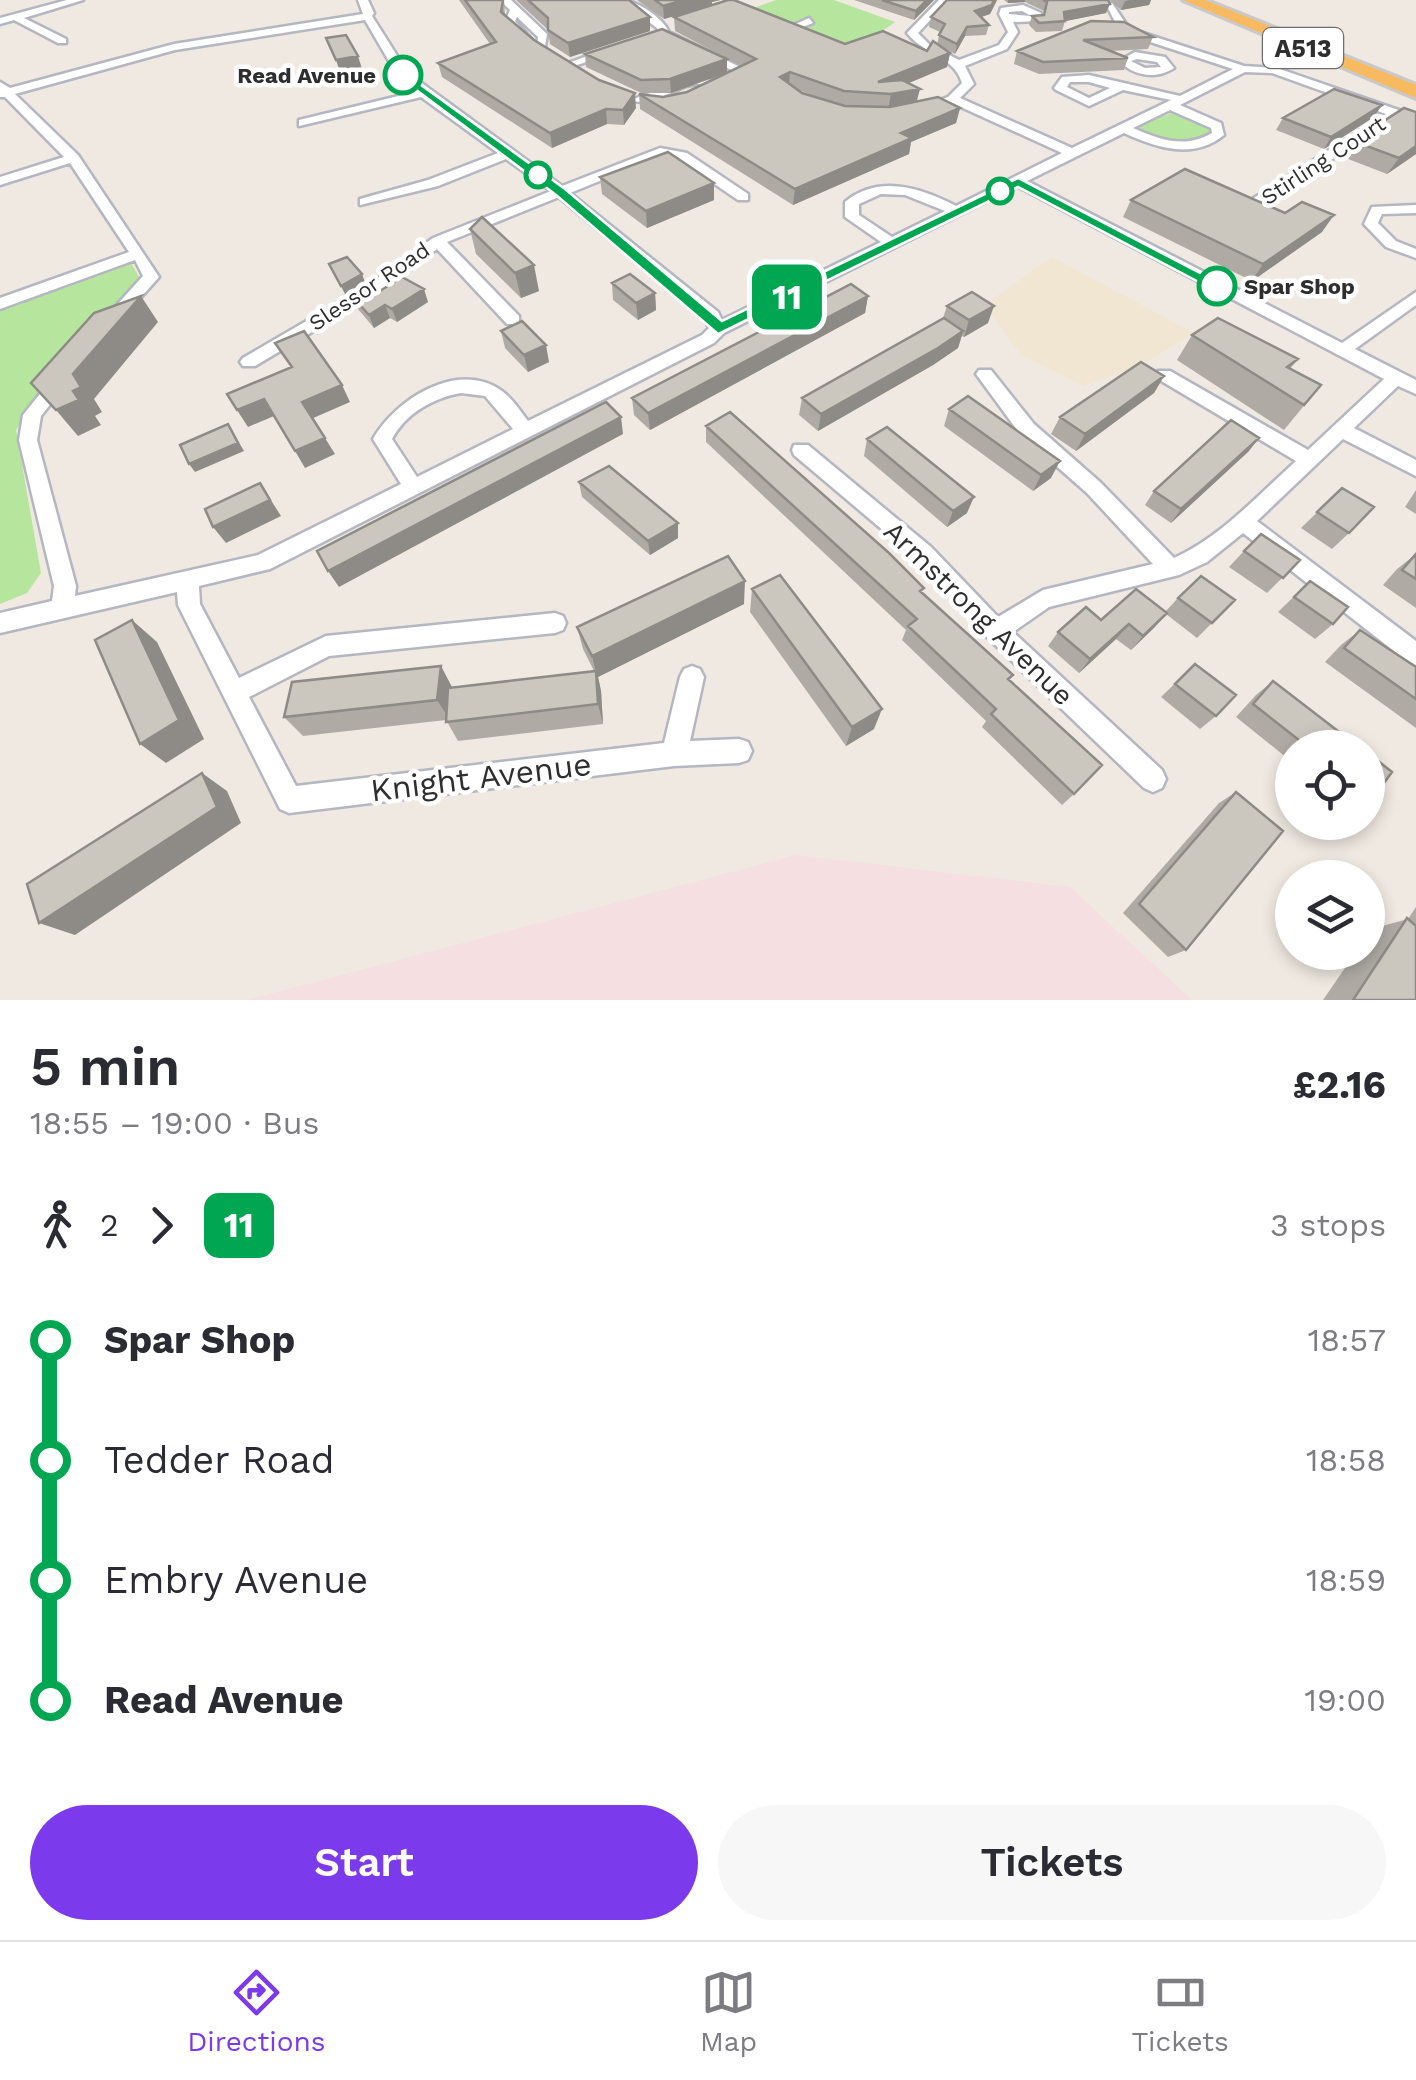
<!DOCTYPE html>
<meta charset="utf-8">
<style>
:root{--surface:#fff;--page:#f7f7f7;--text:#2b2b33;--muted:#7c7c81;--line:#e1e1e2;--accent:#7c3aed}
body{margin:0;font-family:"Work Sans",sans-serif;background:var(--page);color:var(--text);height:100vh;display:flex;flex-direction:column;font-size:38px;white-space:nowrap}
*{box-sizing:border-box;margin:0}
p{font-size:32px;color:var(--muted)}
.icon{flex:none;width:55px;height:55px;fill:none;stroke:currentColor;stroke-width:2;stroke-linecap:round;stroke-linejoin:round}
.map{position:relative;height:1000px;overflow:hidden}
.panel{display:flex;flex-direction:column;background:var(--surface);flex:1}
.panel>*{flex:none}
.badge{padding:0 20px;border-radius:15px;font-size:35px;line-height:65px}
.controls{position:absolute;left:1275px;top:730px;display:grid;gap:20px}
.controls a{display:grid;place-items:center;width:110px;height:110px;border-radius:50%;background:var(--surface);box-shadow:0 5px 15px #0003;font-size:50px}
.map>.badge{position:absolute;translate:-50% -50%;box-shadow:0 0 0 5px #fff}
.legs{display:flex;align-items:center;gap:15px;height:110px;padding:0 30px;font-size:32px}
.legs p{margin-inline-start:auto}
.overview{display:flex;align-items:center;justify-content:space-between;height:170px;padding:0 30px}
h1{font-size:55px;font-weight:600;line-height:75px}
.button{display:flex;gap:20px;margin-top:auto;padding:20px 30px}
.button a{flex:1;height:115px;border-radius:60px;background:var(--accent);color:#fff;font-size:40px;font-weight:600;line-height:115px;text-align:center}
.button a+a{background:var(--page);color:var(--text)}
ul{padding:0 30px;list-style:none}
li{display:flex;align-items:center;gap:35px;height:120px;font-size:38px}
li i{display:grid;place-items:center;width:15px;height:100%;margin:0 12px;background:currentColor}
li i::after{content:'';width:25px;height:25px;margin:-12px;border:8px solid;border-radius:50%;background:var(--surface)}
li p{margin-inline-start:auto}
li:first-child i{background:linear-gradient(#0000 50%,currentColor 0)}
li:last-child i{background:linear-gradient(currentColor 50%,#0000 0)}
.dock{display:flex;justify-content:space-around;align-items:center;height:140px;border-top:2px solid var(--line);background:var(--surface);font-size:28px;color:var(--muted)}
.dock a{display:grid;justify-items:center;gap:5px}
.dock .selected{color:var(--accent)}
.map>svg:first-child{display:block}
.education{fill:#f0e6d1}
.medical{fill:#f5dfe0}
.green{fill:#b6e59e}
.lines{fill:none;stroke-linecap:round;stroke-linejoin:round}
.minor-casing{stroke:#b4b7c1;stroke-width:5}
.trunk-casing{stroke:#c9c9c9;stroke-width:6}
.minor{fill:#fff;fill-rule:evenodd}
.trunk{fill:#f8ba60;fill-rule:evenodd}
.wall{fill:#afaba4;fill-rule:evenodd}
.shaded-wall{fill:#8e8b86}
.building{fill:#cbc7bf;stroke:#8e8b86;stroke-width:2.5}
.line-1{fill:#00a651;stroke:#fff;stroke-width:2.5}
.stop-1-dot{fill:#fff;stroke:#00a651;stroke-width:5}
.labels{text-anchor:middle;stroke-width:9;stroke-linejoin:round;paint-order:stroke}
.far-stop-label{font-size:22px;font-weight:bold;fill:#2e2e2e;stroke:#fff;text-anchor:end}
.far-street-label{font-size:22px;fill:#2e2e2e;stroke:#fff}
.shield{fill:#fff;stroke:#6d6d6d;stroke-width:2.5}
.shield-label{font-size:25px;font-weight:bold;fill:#2e2e2e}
.street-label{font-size:28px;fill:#2e2e2e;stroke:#fff}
.near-street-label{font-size:32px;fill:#2e2e2e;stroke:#fff}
</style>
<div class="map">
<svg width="1416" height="1000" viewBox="0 0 1416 1000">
<rect width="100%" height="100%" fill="#efe9e1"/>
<path class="education" d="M1052,257l142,76 -53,32 -58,21 -62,-31 -37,-50z"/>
<path class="medical" d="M796,855l274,32 122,113h-945z"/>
<path class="green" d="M776,0h58l61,22 -41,29 -100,-43z
M1176,111l36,16 2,5c-30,15 -44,12 -74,0v-6z
M130,261l9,16 -2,7 -79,88 -42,58 25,143 -14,20 -27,11v-297z"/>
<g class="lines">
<defs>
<path id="minor" d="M67,0h16l-59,18 42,21v4h-8l-44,-23 -14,4v-6z
M358,0h10l6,13 -2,3 36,57 154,113 98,-38 27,5 61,41v6h-10l-60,-41 -17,-3 -91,37 148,119 4,8 159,-78 -36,-25v-15c34,-28 76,-14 111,4l106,-53 -110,-50 -35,11v-6l31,-11 14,-14c-7,-26 -39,-29 -55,-50l32,-33h10l-31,33 12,12 29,15 40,-15 9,-13 -9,-18 2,-6 22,-3 18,8 -2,8 -26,1 5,10 -11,17 -42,17 9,18 -14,14 112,50 99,-48 -48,-10 -34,16 -33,-16 -2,-2 8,-11 27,-2 91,21 53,-27 -104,-34 -11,-7 -11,-22 5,-3 14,21 11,7 107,35 33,2 139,48v8l-19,-7 -141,92h-10v-6l140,-89 -114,-41 -27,-1 -65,33 41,18 3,12c-31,25 -67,13 -100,-2l-97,48 315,162 74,-51v13l-61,44 61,31v14l-18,-8 -44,42 62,32v16l-73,-37 -86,82 159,120v24l-8,-3 -165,-129 -36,29 -28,13 -130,32 -36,25 149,138 4,9 -4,9 -9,4 -9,-4 -156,-150 -71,-79 -123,-104 -2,-5 2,-5h14l123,102 67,70 45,-27 110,-26 -66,-71 -67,-59 -41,-56 -3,-4 3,-4h12l43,54 67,59 73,75c47,-21 84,-63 122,-97l-138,-82 -3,-4 3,-4h12l138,79 76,-71 -367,-193 -293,147 -10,10 -444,226 -71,17 1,18 39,74 87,-42 229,-23 8,3 3,7 -3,7 -8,3 -226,23 -80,41 47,89 368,-43 16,-66 4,-8 8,-3 8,3 4,8 -14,64 49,-2 9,3 4,9 -4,9 -9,3 -65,3 -385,47 -9,-4 -102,-204 -1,-13 -177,41v-20l52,-12 2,-15 -35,-146 4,-25 33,-41h12l3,4 -30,38 -4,24 39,146 -1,10 183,-41 143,-71 -28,-45c22,-39 85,-80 129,-48 11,8 18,20 26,30l174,-86 7,-7 -4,-9 -146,-122 -112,45 72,74v8h-12l-70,-75 -55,41 -127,76h-12l-3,-4 3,-4 127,-74 63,-46 118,-47 -45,-32 -68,27 -78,19v-6l68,-19 70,-27 -77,-56 -122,29v-6l116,-28 -18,-17 -32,-55 -190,30 -160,44 63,61 81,122 -40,45 -6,1 -8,-5 38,-42 -8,-16 -135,49v-11l129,-46 -59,-89 -70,22v-8l64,-20 -59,-60h-5v-15l10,6 164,-44 189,-30zM1022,11l9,5 -22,-2v-2zM1070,82h19l21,6 -21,10 -22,-11zM1170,110l41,18 1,5c-28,16 -51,7 -79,-5zM881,194l24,1 40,16 -53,26 -33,-22v-11zM461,393l24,3 28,33 -96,48 -25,-38c14,-26 41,-41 69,-46z
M500,0h11l36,34 -2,13h-8l1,-10 -21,-20 -2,4 17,19 -9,2 -18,-21 5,-11z
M620,0c17,0 42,17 49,32l83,41 -10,2 -82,-39 -3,-8z
M809,18l4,5 -23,9 -5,-3z
M610,48l5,3 -1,2 -43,14 -6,-3z
M1135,52l30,5 9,11c-18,12 -40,8 -55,-7zM1137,59l20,3 4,5 -16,1 -14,-7z
M693,77l35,5c-13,6 -27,-1 -41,4 -16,6 -41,21 -56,14z
M1416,205v8l-34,1 -4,9 18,18 20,8v9l-30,-11 -22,-23 8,-17z"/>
<path id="trunk" d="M1183,0h22l211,85v13z"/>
</defs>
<use href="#minor" class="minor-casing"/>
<use href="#trunk" class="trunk-casing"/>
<use href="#minor" class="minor"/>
<use href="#trunk" class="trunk"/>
</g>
<path class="wall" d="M459,0h45l1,16 29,24 102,68 -12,17 -17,-1 -55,24 -110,-71 -4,-14 52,-19z
M516,0h113l21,31 -80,26 -20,-13 -2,-14z
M637,0h83l-8,2v3l133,39 82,7 10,-7 3,-12 -11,-5 2,-10 16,-17h50l-7,14 -9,3 8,8 -3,10 -21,1 -10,18 -15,-8 10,7 -3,14 -39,16 9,18 43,7 -4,15 -45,19 -2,12 -116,51 -153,-96 -1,-15 24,3 24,-5 54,-26 -66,-35 -1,-14 27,-9 -37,11zM796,89l32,12 -26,-8z
M854,0h80l-20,20z
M1004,0h106l-4,13 -41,8 -3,10 -26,1 -7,-7 3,-9 12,-1v-4l-19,-9 -17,1z
M1110,0h41l-2,5 -28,5z
M1091,21l62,16 -5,12 -37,2 17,7 -4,12 -85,4 -25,-10 3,-13z
M585,54l142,5 -56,34h-30l-55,-26z
M1416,112v42l-29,20 -44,-17 10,-16z
M1374,117l-50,32 -48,-19 7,-12z
M600,177l114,23 -67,28 -45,-34z
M1131,200l191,32 -70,49 -129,-64z
M470,229l69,62 -18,7 -45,-44z
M612,283l43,10 1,17 -18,10 -25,-20z
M380,291l48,11 -31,20 -7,-4 -16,10 -16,-19 -6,-13z
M868,296l-3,17 -215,117 -16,-15 -2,-17z
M947,306l41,17 -24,14 -2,-1 -4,12 -25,17 -115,66 -19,-16 3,-17 141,-80z
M501,331l48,31 -21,10 -23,-24z
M1192,335l106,24 -8,10 31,16 -37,45 -107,-70z
M1164,376l-10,17 -78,58 -25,-17 9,-17z
M949,409l102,69 -18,13 -89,-65z
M706,426l216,166 91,83 -4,6 65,113 -12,11 -80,-78 4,-6 -84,-81 4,-10 -200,-188z
M867,439l100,74 -20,14 -83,-71z
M1249,451l-78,72 -26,-18 9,-14z
M579,482l99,56 -28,17 -68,-58z
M1342,488l7,45 -17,16 -31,-21z
M1416,490v24l-11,-7z
M1244,551l56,9 -33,33 -38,-26z
M1416,554v54l-33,-23 14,-16z
M1310,581l23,43 -18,15 -37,-27z
M752,589l122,140 -28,17 -96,-134z
M1178,598l57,2 -38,38 -31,-24 -35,36 -15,-11 -37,34 -31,-27 10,-14 43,-12 64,-8z
M744,604l-146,73 3,14 2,33 -145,17 -12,-21 -143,16 -19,-19 168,-30 142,-16 -11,-22 -6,-22z
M1360,630l56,37v61l-91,-66 16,-17z
M1195,664l21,52 -16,13 -39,-32z
M1273,681l87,67h-68v14l-56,-45 20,-22z
M1236,792l-50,158 -18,7 -45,-44 96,-110z
M1416,907v93h-93l33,-48h12v-17l3,-6 37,-10z"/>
<path class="shaded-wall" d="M684,0h36l-8,2v3l-48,14 -1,-13z
M927,0h7l-20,20 2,-9z
M994,0h3l-7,14 -18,6 3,-9z
M1008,0h17v2l-17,1z
M1130,0h21l-2,5 -28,5 4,-9z
M1110,4l-4,9 -45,9 3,-10z
M650,17v14l-80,26 -2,-14z
M967,27l-2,9 -10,18 2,-10z
M950,53l-3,14 -64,27 -5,-12z
M358,56l5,16 -22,3 -5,-15z
M727,59v14l-56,20 -1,-14z
M790,72l-1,14 -9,-9z
M920,89l-4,15 -28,6 3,-16z
M635,93l1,15 -12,17 -1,-15z
M1382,105l-8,12 -50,32 7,-12z
M960,108l-4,15 -45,19 -2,12 -116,51 2,-16 106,-56z
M606,109l1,15 -55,24 -2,-15z
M1416,146v8l-29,20 12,-16z
M714,183v17l-67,28 -1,-17z
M1334,215l-12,17 -70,49 11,-17z
M534,265l5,26 -18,7 -6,-25z
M362,274l3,8 -20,12 -4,-8z
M424,289l4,13 -31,20 -5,-13z
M655,293l1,17 -18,10 -2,-17z
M141,296l17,26 -64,77 8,13 -7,4 6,9 -23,11 -22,-26 17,-19v-17z
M868,296l-3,17 -215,117 -2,-17z
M385,305l5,13 -16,10 -5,-13z
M994,306l-6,17 -24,14 5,-17z
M963,331l-5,17 -25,17 -115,66 3,-17z
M546,345l3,17 -21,10 -4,-17z
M1164,376l-10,17 -78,58 9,-17z
M342,385l8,17 -39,17 -9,-17z
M264,399l10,17 -26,11 -11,-17z
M621,417l2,17 -284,153 -11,-16z
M228,424l16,27 -49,21 -6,-8z
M325,438l10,16 -30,14 -10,-17z
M1259,438l-10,13 -78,72 10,-14z
M1060,461l-9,17 -18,13 8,-16z
M260,483l21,33 -55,27 -13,-16z
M974,497l-7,16 -20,14 6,-16z
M678,523v15l-28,17 -2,-14z
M745,581l-1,23 -146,73 3,14 2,33 -5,-20 -2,-32 -4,-16z
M1167,613l-13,15 -23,22 12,-14z
M132,620l25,22 47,97 -38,24 -26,-19z
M1129,624l-13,15 -37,34 11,-14z
M441,666l11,21 -2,33 -13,-20z
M882,709l-8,20 -28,17 6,-19z
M202,773l25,18 14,32 -166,112 -36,-12z"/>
<path class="building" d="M465,0h38l-2,12 33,28 65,40 36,13 -12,17 -17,-1 -56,24 -112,-70 58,-21z
M528,0h101l21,17 -82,26 -20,-13v-12z
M655,0h29l-21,6z
M728,0h6l111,44 38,-13 44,20 6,-10 17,12 -72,29 24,-2 18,9 -29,5 -47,-3 -54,-19 -10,5 22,16 43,13 45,1 48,-10 22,11 -59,25 11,5 -117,51 -156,-95 24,3 24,-5 69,-33 -82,-42z
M882,0h45l-11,11z
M947,0h47l-2,5 -17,6 14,14 -22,2 -10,17 -18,-9 6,-11 -14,-7z
M1043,0h65l2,4 -46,8 1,9 -26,2 -7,-7 12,-1 3,-13z
M1091,21l33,1 29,15 -70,3 45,18 -85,4 -26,-11z
M662,29l65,30 -57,20 -29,1 -56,-26z
M346,35l12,21 -22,4 -10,-22z
M1334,89l48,16 -51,32 -48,-19z
M1404,108l12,4v34l-17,12 -46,-17z
M668,152l46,31 -68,28 -46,-34z
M1185,169l100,44 17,-11 32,13 -71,49 -132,-64z
M482,217l52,48 -19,8 -45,-44z
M347,257l15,17 -21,12 -12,-22z
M630,274l25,19 -19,10 -24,-20z
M402,277l22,12 -32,20 -7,-4 -16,10 -17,-19 21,-12 7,7z
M851,284l17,12 -220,117 -16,-15z
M972,292l22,14 -25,14 -22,-14z
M141,296l-68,78 8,13 -8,4 6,9 -23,10 -25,-27 63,-70z
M944,318l19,13 -25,17 -117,66 -19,-16z
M1218,318l80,41 -11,8 34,18 -17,20 -112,-70z
M522,321l24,24 -22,10 -23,-24z
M304,331l38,54 -40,17 23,36 -30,13 -31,-52 -27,11 -10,-16 65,-27 -17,-24z
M1141,362l23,14 -79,58 -25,-17z
M968,396l92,65 -19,14 -92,-66z
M606,402l15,15 -293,154 -11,-20z
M730,412l159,141 35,35 -4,3 93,84 -5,4 94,86 -28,29 -83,-80 5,-5 -88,-83 9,-7 -211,-193z
M1231,420l28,18 -78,71 -27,-18z
M228,424l10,19 -49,21 -9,-19z
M887,427l87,70 -21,14 -86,-72z
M609,466l69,57 -30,18 -69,-59z
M260,483l10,17 -57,27 -8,-18z
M1342,488l32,19 -25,26 -32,-21z
M1261,534l39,26 -17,18 -39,-27z
M1416,554v25l-14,-9z
M728,556l17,25 -153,75 -15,-29z
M780,575l102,134 -30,18 -100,-138z
M1201,576l34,24 -23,23 -34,-25z
M1310,581l38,26 -15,17 -39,-27z
M1136,589l31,24 -24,23 -14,-12 -39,35 -32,-27 28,-25 15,13z
M132,620l47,100 -39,24 -45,-104z
M1360,630l56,37v32l-72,-51z
M1195,664l41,31 -20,21 -41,-32z
M441,666l-4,34 -153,17 8,-35z
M596,671l2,33 -152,18 2,-34z
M1273,681l87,67h-51l-56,-44z
M1368,753l24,19 -19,26 -5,-4z
M202,773l15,34 -178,116 -12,-39z
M1236,792l47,39 -97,119 -47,-46z
M1407,918l9,8v74h-63z"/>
<path class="line-1" d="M403,72l162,117 157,132 296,-143 207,108 -13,3 -194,-102 -300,147 -162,-139 -157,-118z"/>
<g class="stop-1-dot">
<circle cx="403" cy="75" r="18"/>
<circle cx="538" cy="175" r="12"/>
<circle cx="1000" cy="191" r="12"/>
<circle cx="1217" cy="286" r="18"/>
</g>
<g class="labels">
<g class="far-stop-label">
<text x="376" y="83">Read Avenue</text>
<text x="1244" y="294" text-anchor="start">Spar Shop</text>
</g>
<g class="far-street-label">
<text transform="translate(1323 160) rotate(-33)" y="8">Stirling Court</text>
<text transform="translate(369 286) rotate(-34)" y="8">Slessor Road</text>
</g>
<rect class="shield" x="1263" y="28" width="80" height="40" rx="8"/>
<g class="shield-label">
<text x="1303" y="57">A513</text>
</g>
<g class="street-label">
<text transform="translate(979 613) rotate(44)" y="10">Armstrong Avenue</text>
</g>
<g class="near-street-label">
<text transform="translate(481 777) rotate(-7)" y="11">Knight Avenue</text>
</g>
</g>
</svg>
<div class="controls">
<a><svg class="icon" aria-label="locate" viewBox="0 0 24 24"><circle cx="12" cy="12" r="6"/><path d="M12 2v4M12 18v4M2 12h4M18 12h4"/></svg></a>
<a><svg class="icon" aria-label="layers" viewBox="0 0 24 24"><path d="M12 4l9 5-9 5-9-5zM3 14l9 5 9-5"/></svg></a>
</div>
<b class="badge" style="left:787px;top:297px;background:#00a651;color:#fff">11</b>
</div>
<section class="panel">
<div class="overview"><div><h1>5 min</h1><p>18:55 – 19:00 · Bus</p></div><b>£2.16</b></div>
<div class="legs"><svg class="icon" aria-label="walk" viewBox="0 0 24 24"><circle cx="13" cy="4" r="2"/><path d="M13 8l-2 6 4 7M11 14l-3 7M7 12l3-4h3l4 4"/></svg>2<svg class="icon" aria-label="forward" viewBox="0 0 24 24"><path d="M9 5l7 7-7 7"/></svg><b class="badge" style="background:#00a651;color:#fff">11</b><p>3 stops</p></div>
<ul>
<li><i style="color:#00a651"></i><b>Spar Shop</b><p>18:57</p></li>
<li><i style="color:#00a651"></i><span>Tedder Road</span><p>18:58</p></li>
<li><i style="color:#00a651"></i><span>Embry Avenue</span><p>18:59</p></li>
<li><i style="color:#00a651"></i><b>Read Avenue</b><p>19:00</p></li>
</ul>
<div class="button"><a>Start</a><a>Tickets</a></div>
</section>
<nav class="dock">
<a class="selected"><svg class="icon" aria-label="directions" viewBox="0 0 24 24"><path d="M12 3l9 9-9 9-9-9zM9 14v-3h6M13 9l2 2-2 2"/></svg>Directions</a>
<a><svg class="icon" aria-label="map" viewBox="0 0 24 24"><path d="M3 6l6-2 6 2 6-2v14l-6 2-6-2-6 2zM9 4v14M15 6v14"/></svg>Map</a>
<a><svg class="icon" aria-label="tickets" viewBox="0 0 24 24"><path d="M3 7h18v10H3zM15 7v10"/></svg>Tickets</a>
</nav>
